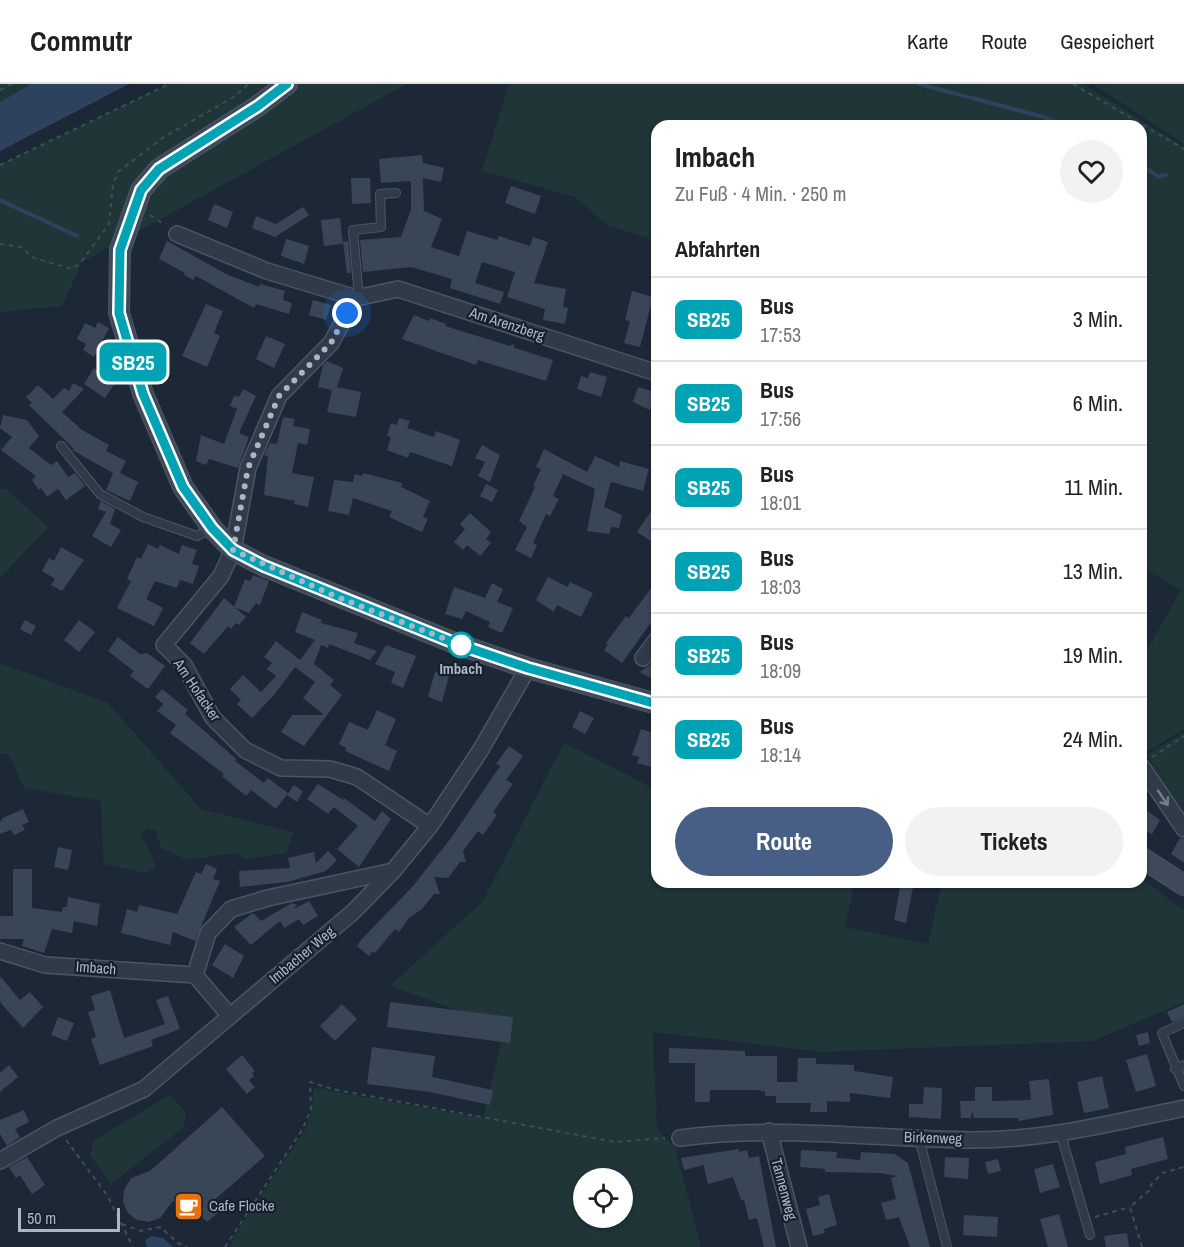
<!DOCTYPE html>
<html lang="de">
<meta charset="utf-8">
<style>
:root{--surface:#fff;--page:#f2f2f2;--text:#202124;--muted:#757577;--line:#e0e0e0;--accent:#475f87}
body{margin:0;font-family:"Archivo Narrow",sans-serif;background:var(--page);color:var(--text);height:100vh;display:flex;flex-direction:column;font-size:22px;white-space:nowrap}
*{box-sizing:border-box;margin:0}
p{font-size:20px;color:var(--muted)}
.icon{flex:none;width:33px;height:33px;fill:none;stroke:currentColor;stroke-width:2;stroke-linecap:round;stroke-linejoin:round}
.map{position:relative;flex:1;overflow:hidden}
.sheet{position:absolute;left:651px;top:36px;width:496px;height:768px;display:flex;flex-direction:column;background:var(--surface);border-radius:18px;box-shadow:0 2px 4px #0004}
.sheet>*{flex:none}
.badge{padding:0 12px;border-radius:9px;font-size:21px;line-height:39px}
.tools{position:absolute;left:573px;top:1084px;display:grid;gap:12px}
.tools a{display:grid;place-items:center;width:60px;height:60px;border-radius:50%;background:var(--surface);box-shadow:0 2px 4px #0004;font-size:30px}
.scale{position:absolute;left:18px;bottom:15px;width:102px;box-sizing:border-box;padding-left:6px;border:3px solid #aab5c5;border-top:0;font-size:16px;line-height:21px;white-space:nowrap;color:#aab5c5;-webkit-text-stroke:4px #171f2c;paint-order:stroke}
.you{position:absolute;width:30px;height:30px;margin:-15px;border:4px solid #fff;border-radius:50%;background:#1a73e8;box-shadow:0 0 0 9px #1a73e833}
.map>.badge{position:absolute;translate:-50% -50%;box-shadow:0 0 0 3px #fff}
h2{padding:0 24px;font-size:22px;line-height:54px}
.round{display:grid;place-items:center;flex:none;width:63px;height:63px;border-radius:32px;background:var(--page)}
.summary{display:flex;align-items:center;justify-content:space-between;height:102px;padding:0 24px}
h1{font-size:28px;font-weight:700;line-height:45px}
.button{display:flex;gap:12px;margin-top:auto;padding:12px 24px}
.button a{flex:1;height:69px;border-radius:36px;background:var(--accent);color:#fff;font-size:24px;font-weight:700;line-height:69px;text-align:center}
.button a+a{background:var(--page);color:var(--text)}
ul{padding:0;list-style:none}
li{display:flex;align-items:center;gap:18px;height:84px;padding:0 24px;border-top:2px solid var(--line)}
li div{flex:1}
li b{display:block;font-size:22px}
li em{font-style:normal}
li .badge{min-width:66px;font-weight:700;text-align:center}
header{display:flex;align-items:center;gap:36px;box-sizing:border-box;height:84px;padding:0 30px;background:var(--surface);border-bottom:2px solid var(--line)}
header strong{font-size:28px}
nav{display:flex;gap:33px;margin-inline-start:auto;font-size:21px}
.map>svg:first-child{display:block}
.green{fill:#1f3538;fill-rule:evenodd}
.water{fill:#2d425e}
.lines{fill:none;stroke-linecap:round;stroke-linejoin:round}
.stream{stroke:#2d425e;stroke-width:4}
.building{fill:#394658}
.lane-casing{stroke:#4c5563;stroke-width:10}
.street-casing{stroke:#4c5563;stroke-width:18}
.secondary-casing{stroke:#4c5563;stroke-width:22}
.path{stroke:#3a5153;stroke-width:2;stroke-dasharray:4.5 4.5;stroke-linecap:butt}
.lane{stroke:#313a48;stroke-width:8}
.street{stroke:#313a48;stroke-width:15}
.secondary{stroke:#3e495b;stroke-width:20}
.oneway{stroke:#747e8d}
.line-casing{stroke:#fff;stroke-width:14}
.line{stroke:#00a3b4;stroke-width:9}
.walk{stroke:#aab5c5;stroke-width:6;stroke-dasharray:0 10.8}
.stop-dot{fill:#fff;stroke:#00a3b4;stroke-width:3}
.labels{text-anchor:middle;stroke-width:4.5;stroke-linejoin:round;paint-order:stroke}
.street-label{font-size:15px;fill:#aab5c5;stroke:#171f2c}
.stop-label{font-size:15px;font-weight:bold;fill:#aab5c5;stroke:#171f2c}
.poi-label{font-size:15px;fill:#aab5c5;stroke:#171f2c;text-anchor:start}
</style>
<header>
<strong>Commutr</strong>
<nav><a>Karte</a><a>Route</a><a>Gespeichert</a></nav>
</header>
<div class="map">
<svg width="1184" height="1163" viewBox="0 0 1184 1163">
<rect width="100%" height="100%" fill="#1d2837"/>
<path class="green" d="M0,0h31l-31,18z
M169,0h238l-325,178 -20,44 -62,6v-147z
M509,0h574l101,63v582l-39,24 -3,-6v-88l39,-69 -39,-22v-442h-485v115l-50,-16 -32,-28 -93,-26z
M1093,0h91v60z
M0,405h6l42,38 -48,51z
M0,579l108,40 93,106 93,23 -8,21 -40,6 -10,-6 -48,7 -27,-12 -5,-17 -9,-3 -6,9 11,18 4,12 -10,6 -42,-9 -3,-63 -77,-13 -15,-33 -9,-2z
M1184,648v87l-37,-64z
M564,659l93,47v92h198l-10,45 83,17 14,-62h200v-3l42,31v92l-91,39 -270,11 -170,-20 4,98 18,17 26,100h-471l5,-12 70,-105 7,-20 2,-22 169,30 22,-91 -115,-41 93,-85zM584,1095h38v39h-38z
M170,1011l16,17 -2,15 -73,57 -21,-29 3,-14z"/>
<path class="water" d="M31,0h98l-129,67v-49z
M152,1152l11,2 10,9h-26l-2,-7z"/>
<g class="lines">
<path class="stream" d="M919,0l125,33 21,9
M1142,82l17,11 7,-2
M0,116l77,36"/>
</g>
<path class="building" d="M422,71l1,8 21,5 -3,14 -18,-4 1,33 18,8 -11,28 28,9 8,-25 30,9 2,-4 31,10 3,-9 15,5 -14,41 32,6 -3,18 5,1 -3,16 -22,-4 2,-11 -38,-12 8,-25 -33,-10 -7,21 29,9 -4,12 -50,-16 2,-9 -41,-12 -48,5 -3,-32 41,-3 10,-27v-29l-30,2 -2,-24z
M351,94h19l1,25 -19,1z
M511,102l30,10 -6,18 -30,-11z
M214,120l19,8 -6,16 -19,-8z
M303,123l6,8 -34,22 -23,-9 4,-12 20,8z
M340,134l3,26 -19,2 -3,-26z
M286,155l23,7 -5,18 -23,-8z
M167,157l59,33 33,13 1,-3 25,7 -2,9 9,3 -3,11 -33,-10 -2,4 -58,-32 -3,4 -9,-5 1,-2 -26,-14z
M348,157l3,32h-4l-4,-31z
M632,207l21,6 -13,50 -16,-4 6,-22 -5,-1z
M313,216l18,5 -5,15 -17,-5z
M206,220l17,7 -9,22 6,3 -13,31 -25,-11z
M414,231l15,6 1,-3 16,6 -1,2 65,20 3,-2 2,4 38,12 -7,21 -68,-21 -2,5 -74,-26z
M98,238l11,6 -15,29 -11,-7 3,-6 -9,-5 8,-16 10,5z
M266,252l19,8 -11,24 -18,-9z
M327,277l16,7 -6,19 24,5 -5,25 -29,-5 5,-22 -14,-3 5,-22z
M94,284l21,15 -10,15 -21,-14z
M590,288l17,5 -6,20 -24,-8 4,-13 7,2z
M73,299l11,6 -22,23 20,18 27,15 -3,6 20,10 -6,12 18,9 -8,19 -24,-11 7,-17 -41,-23 2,-1 -45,-44 3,-2 -6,-6 12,-12 15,14 11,-11 5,3z
M638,303l17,5 -5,18 -17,-8z
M243,305l13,7 -17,37 10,4 -11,31 -29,-9 -3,6 -10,-4 5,-26 23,9 13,-35 -7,-3 4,-10 5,1z
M3,331l24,5 12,16 -10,12 22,17 6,-4 11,16 7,-4 10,13 -19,14 -8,-11 -11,8 -6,-9 -2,2 -7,-10 4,-4 -35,-26 11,-13 -12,-9z
M283,333l12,2 -2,7 17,3 -3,16 -9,-2 -6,30 22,4 -6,30 -14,-3 1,-3 -31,-6 4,-39 -4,-1 6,-12 7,1z
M399,334l11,3 -3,7 27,9 2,-6 24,9 -8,26 -42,-14 -2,6 -21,-8 4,-13 -4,-1 4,-13 6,2z
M482,361l18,10 -10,27 -12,-6 7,-14 -10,-4z
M544,365l43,23 8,-16 24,11 1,-6 29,8 -6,22 -32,-9 -7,25 18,8 -3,13 -8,-1 -2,7 -22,-3 8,-42 -32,-15 -10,22 6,3 -9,17 -4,-2 -13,29 4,2 -6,13 -16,-8 12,-23 -8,-6 16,-34 -2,-1 8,-17 -5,-2z
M363,389l39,10 -1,4 29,14 -7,16 5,2 -6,13 -33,-15 3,-6 -39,-13 -4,17 -21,-4 6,-31 19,2 2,-8 7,2z
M486,400l12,6 -6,12 -12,-6z
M101,417l14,8 -5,15 11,6 -10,17 -19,-11 14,-24 -8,-3z
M657,418v43l-20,-13z
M470,429l21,19 -5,7 5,4 -11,13 -13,-11 -4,5 -9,-8 11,-13 -5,-5z
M148,460l10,5 2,-4 19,9 3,-9 15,5 -5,14 7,2 -6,18 -13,-4 -3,8 -22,-7 -9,18 17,9 -9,18 -37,-18 14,-27 -4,-2 10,-22 4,2z
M61,463l23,13 -22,31 -11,-6 4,-6 -13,-8 7,-13 5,3z
M253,491l16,6 -9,24 -4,-2 -7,10 -15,-6 11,-28 5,2z
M548,493l20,10 2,-5 23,11 -12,24 -24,-12 -3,7 -18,-12z
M657,496v34l-35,49 -18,-13 4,-6 -2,-1 20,-27 3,2z
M492,499l11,6 -6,13 16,6 -11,25 -14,-6 2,-5 -24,-11 -4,8 -17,-5 9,-27 31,11z
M224,514l22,19 -7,8 -3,-2 -5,6 -3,-3 -24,28 -14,-11z
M302,528l20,8 -1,3 37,10 -4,10 23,8 -7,9 -41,-16 -1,4 -7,-3 -7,19 20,16 -4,5 12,10 -38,51 -23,-14 11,-17h32l-21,-17 12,-16 -20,-15 -21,28 -22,23 -15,-14 4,-4 -11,-11 13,-14 18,17 15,-16 -9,-7 5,-6 -8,-6 12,-16 24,19 15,-20 -20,-8z
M25,536l11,6 -5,9 -11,-6z
M79,536l16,12 -16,20 -15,-12z
M118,553l22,17 7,-1 18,13 -17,23 -18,-13 4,-5 -26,-20z
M386,561l30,11 -13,32 -12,-5 4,-11 -20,-8z
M651,580l6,5 -7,9 -10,-6z
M435,588l14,4 -7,26 -14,-5z
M162,605l26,21 -3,4 51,45 -1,2 29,22 4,-5 20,15 -12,16 -25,-19 -5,6 -24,-20 2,-2 -54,-41 6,-8 -19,-14 6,-7 -8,-7z
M377,626l19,9 -11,26 12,6 -8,20 -44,-20 1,-3 -7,-4 10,-22 19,8z
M580,627l14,7 -9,16 -13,-7z
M641,645l16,5v35l-20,-6 2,-6 -7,-2z
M509,662l14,10 -17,24 7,4 -20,28 4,3 -14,20 -5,-4 -15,20 3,11h-6l-12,16 -14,-1 6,17h-6l-12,15 -13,9 -10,14 -4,-3 -20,24 -2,-2 -4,5 -12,-10 3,-5 53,-55 38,-48 49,-72 -4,-2z
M318,700l25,16 1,-2 31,23 7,-10 9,8 -32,48 -22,-18 21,-23 -24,-19 -6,7 -21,-15z
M294,701l9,6 -6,11 -10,-7z
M1142,723l18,13 -8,14 -10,-5z
M23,725l6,13 -7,3 3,5 -11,5 -3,-5 -11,4v-12l3,-4z
M1180,754l4,1v24l-13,-9z
M58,763l14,3 -4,20 -14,-3z
M328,767l9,9 -11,11 -39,11 -47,5 -1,-16 51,-3 -2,-10 26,-6 2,11z
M206,780l11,5 -4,10 7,2 -25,60 -22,-9 -3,13 -49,-12 6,-24 10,3 2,-7 38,9 19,-42 5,2z
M13,785h19v39l30,4 1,-5h4l1,-10 32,7 -3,22 -23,-5 -2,12 -20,-4 -8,24 -22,-7 2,-7h-24v-23h13z
M901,798h13l-8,41 -12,-3z
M309,817l9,15 -15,9 -4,-6 -15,9 -4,-7 -29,24 -17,-18 19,-14 8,8 31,-18 5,2 -3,4z
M225,860l19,12 -11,22 -21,-13z
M0,892l20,24 10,-8 13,15 -20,21 -23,-26z
M110,906l14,48 41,-14 -9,-24 12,-4 12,33 -29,11 2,6 -53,19 -9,-26 5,-2 -8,-25 7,-2 -4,-14z
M390,918l123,15 -3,26 -123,-16z
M342,920l15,15 -22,22 -15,-15z
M1184,920v13l-12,5 -5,-10z
M58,933l16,6 -7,18 -16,-6z
M1148,948l2,11 -11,3 -3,-11z
M372,963l63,9 -3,21 61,13 -3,15 -60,-13 -63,-8z
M669,964l76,3v5h32v26h20l1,-24h18v6l38,1v6l39,6 -3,21 -40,-5v9l-23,-1v11h-17l1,-9h-35v-7h-11v-4l-7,-2h-48v12h-15v-39h-26z
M1147,970l9,32 -20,6 -10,-32z
M242,971l13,16 -3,2 2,3 -5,4 6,7 -8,7 -21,-25z
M9,981l9,12 -18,15v-19z
M1102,992l7,32 -25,5 -7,-31z
M1049,995l4,36 -35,6v-3h-44l-2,-8 -1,8h-10l-1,-17h15v-14h17v14l39,-1 -2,-19z
M924,1003l18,1 -1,31 -32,-2v-13h14z
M222,1023l43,49 -53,46 8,9 -13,11 -8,-8 -8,7 -18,-20 -13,17 -11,4 -12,-2 -9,-7 -5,-11 1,-12 7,-12 19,-7z
M24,1026l5,12 -14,7 5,8 -13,9 -7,-12v-14z
M1163,1053l5,22 -37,10 1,6 -32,9 -5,-22 31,-8 -1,-7z
M739,1065v3l8,-2 2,8 10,-2 17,91h-12l-7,-29 -8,2 -5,-20h-3l-8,-23 -25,7 -7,-29 2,10 -19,5 -3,-12z
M801,1066l36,2 -1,6 24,2 1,-8 34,2 13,9 22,84h-20l-11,-30 -13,3 -5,-17 15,-4 -5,-21 6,-2 -16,-3 -56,-1v-3l-25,-2z
M27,1073l18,28 -13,9 -12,-19 -4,3 -7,-11z
M945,1073l24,1 -1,21 -24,-2z
M998,1075l3,12 -13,3 -3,-12z
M1053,1080l7,23 -20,6 -6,-24z
M829,1110l8,31 -13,4 1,4 -12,3 -7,-27 14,-4 -2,-8z
M1059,1130l9,33h-20l-8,-28z
M964,1131l34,2 -1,20 -34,-2z
M1127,1149l2,14h-23l-2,-11z"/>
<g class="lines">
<defs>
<path id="lane" d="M359,214l-6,-68 28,-3 -1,-33 16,-1
M61,362l39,48 43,23 54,19 15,-8
M1184,939l-22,10 22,53
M1175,985l9,-4
M1061,1051l29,100
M919,1054l28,109"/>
<path id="street" d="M177,150l90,37 89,27 42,-9 259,84
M356,214l-25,45 -52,53 -31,72 -15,82 -12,26 -57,69 20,20 29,53 32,32 36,18 49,1 27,8 73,49
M643,574l14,-19
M1142,683l42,62
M0,867l45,14 150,10 34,40
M195,891l13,-42 23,-24 37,-11 125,-27
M769,1047l30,116
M680,1054c97,-13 194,1 292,2 76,0 139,-17 212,-32
M0,1077l57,-33 87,-39 209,-177 40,-41 37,-45 50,-75 48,-83"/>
<path id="secondary" d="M287,0l-29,22 -99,63 -18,21 -21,60 -1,63 24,81 40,93 29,41 21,22 31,16 193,78 71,24 129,36
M1142,774l42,27"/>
</defs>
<use href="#lane" class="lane-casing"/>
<use href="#street" class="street-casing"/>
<use href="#secondary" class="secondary-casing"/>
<path class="path" d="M1073,0l111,65
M0,6l12,-6
M0,81l169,-81
M150,131l15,10
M0,160l21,3 13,11 38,11 9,-7 28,-38 4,-40 5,-12 46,-35 70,-40 14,-13
M1152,673l32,-21
M66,1056l41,55 26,52
M1095,1133l35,-10
M122,1140l19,7 19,-4 18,16 9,4
M225,1163l77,-117 9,-20 -1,-28 22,7 283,53 50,-4
M1142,1163l-12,-40 22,-19 -1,-3 11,-12 22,-6"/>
<use href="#lane" class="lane"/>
<use href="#street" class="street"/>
<use href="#secondary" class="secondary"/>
</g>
<defs><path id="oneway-shaft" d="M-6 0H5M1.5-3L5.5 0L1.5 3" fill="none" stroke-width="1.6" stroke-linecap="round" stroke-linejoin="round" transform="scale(1.5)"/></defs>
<use class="oneway" href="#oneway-shaft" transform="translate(1163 714) rotate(56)"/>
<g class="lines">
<defs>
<path id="line" d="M287,0l-29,22 -99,63 -18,21 -21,60 -1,63 24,81 40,93 29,41 21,22 31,16 193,78 71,24 129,36"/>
</defs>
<use href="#line" class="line-casing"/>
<use href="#line" class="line"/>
<path class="walk" d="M347,229l-16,30 -52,53 -31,72 -15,82 104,47 124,48"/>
</g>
<defs>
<symbol id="cafe-square" viewBox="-11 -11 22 22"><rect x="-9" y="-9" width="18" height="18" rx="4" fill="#e8710a" stroke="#171f2c"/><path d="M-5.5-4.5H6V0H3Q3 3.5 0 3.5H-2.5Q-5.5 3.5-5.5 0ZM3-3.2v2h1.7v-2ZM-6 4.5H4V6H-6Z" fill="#fff"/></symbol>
</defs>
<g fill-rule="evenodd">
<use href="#cafe-square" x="172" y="1106" width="33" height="33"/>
</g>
<circle class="stop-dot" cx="461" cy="561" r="12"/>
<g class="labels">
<g class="street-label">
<text transform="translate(507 240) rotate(18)" y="5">Am Arenzberg</text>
<text transform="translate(197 606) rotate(56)" y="5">Am Hofacker</text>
<text transform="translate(302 871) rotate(-40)" y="5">Imbacher Weg</text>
<text transform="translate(96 884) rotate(4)" y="5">Imbach</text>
<text transform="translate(933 1054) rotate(2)" y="5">Birkenweg</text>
<text transform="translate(784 1105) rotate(75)" y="5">Tannenweg</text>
</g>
<g class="stop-label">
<text x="461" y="590">Imbach</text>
</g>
<g class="poi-label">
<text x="209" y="1127">Cafe Flocke</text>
</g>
</g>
</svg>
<div class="tools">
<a><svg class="icon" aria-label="locate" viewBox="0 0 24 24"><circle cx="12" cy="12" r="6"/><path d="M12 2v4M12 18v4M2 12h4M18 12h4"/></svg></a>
</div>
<div class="scale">50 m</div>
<div class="you" style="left:347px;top:229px"></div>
<b class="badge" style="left:133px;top:278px;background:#00a3b4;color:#fff">SB25</b>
<section class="sheet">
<div class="summary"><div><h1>Imbach</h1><p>Zu Fuß · 4 Min. · 250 m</p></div><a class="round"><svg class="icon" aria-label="heart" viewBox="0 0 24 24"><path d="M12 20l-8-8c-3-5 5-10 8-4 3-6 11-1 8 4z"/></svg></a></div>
<h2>Abfahrten</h2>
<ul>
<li><span class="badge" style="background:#00a3b4;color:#fff">SB25</span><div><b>Bus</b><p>17:53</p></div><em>3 Min.</em></li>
<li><span class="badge" style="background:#00a3b4;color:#fff">SB25</span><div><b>Bus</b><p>17:56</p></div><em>6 Min.</em></li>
<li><span class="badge" style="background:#00a3b4;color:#fff">SB25</span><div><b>Bus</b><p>18:01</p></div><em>11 Min.</em></li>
<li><span class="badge" style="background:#00a3b4;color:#fff">SB25</span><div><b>Bus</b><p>18:03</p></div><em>13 Min.</em></li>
<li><span class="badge" style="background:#00a3b4;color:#fff">SB25</span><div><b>Bus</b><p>18:09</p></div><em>19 Min.</em></li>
<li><span class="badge" style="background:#00a3b4;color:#fff">SB25</span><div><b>Bus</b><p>18:14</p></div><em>24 Min.</em></li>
</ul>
<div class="button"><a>Route</a><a>Tickets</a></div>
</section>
</div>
